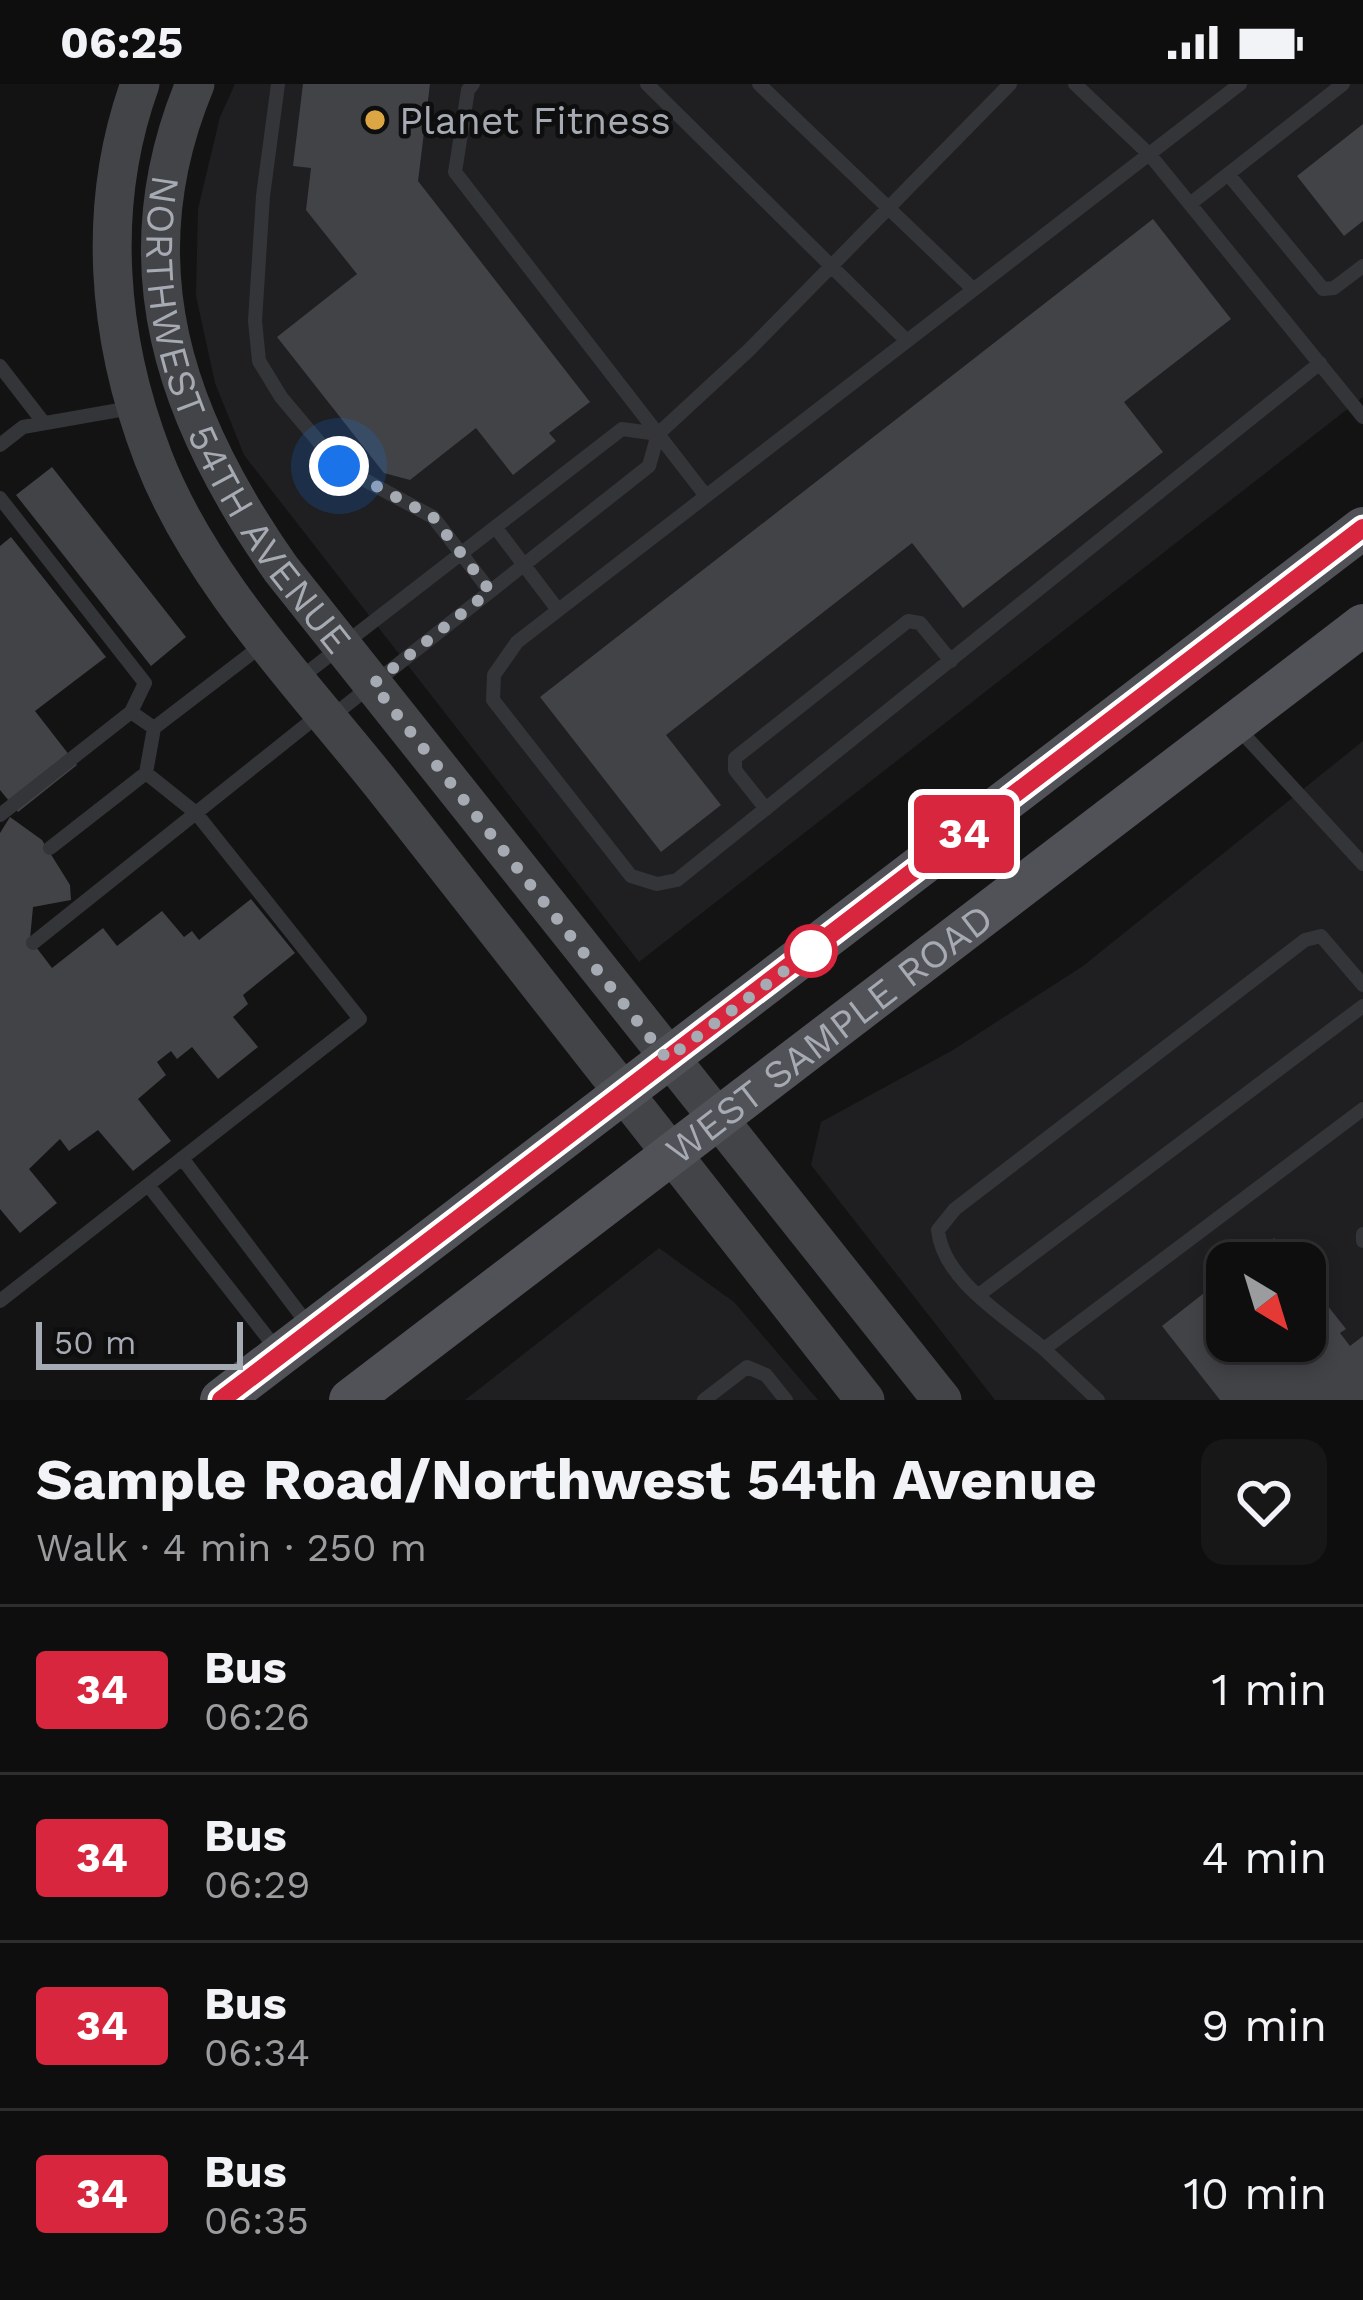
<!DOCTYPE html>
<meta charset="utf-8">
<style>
:root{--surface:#0e0e0f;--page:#171718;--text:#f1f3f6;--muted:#9b9c9e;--line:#2e2e2f}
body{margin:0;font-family:"Work Sans",sans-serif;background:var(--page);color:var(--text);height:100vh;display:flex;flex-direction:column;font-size:45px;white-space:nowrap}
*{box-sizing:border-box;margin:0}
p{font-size:39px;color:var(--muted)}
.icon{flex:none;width:66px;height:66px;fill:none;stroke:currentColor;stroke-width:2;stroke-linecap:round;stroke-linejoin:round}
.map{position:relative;height:1316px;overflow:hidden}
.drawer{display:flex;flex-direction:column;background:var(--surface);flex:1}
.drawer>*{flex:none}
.badge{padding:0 24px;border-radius:9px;font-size:42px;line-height:78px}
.needle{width:78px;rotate:142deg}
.buttons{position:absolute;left:1206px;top:1158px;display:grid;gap:24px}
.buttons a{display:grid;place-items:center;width:120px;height:120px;border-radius:24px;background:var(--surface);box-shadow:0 6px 18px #0003,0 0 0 3px var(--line);font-size:60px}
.scale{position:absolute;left:36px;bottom:30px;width:207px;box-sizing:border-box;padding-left:12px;border:6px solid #a6aab3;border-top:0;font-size:33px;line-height:42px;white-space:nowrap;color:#a6aab3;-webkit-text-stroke:9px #0e0e0f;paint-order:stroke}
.you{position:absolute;width:60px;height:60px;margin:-30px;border:9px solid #fff;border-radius:50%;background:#1a73e8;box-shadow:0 0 0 18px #1a73e833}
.map>.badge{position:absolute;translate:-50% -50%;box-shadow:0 0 0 6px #fff}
.round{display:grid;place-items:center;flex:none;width:126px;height:126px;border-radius:24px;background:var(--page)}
.headline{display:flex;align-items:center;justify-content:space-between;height:204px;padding:0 36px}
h1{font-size:57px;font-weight:700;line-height:90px}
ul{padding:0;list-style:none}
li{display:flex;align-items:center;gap:36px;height:168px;padding:0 36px;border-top:3px solid var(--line)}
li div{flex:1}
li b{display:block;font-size:45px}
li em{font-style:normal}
li .badge{min-width:132px;font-weight:700;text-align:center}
.status{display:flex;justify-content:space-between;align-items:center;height:84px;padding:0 60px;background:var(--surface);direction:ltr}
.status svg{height:33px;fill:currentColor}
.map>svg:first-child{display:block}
.built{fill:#1f1f21;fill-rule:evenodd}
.building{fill:#424347}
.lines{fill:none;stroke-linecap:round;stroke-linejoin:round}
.lane{stroke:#343538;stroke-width:14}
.secondary{stroke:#424448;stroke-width:39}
.primary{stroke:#505257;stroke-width:42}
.line-casing{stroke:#fff;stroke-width:27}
.line{stroke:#d7263d;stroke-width:18}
.walk{stroke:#a6aab3;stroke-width:12;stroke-dasharray:0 21.6}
.poi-dot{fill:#dba643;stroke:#0e0e0f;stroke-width:4.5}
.stop-dot{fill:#fff;stroke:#d7263d;stroke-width:6}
.labels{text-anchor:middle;stroke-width:9;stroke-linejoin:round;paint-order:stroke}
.poi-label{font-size:39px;fill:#a6aab3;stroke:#0e0e0f;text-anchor:start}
.street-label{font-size:39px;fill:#a6aab3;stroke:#0e0e0f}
</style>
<div class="status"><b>06:25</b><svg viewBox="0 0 49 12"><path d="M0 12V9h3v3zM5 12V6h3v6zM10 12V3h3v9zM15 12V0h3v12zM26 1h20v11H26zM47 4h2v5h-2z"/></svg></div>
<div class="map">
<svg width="1363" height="1316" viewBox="0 0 1363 1316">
<rect width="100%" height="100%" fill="#131314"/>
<path class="built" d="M235,0h1128v313l-724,565 -395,-507 -29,-72 -19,-87 2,-87 22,-92z
M1363,657v659h-368l-184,-235 10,-43 132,-72 130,-84zM1227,1179h78v78h-78z
M659,1164l75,54 84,98h-353z"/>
<path class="building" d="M303,0h127l-12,97 172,221 -41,31 7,8 -43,34 -37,-47 -66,52 -26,-7 -107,-136 80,-63 -51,-64 5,-42 -18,-2z
M1363,40v97l-19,15 -47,-60z
M1153,135l78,100 -107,83 39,50 -200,156 -51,-65 -246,192 55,70 -60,47 -121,-155z
M52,383l134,170 -35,29 -135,-171z
M11,453l95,120 -71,54 42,54 -59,47 -18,-22v-244z
M10,733l32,23 28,45 1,15 -38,7 -3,32 22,29 51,-40 14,18 45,-35 22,26 8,-6 7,9 52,-41 44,54 -52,42 5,9 -15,13 25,30 -40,32 -26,-32 -15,12 -6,-8 -14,11 9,13 -28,24 33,42 -38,30 -35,-41 -29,21 -9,-12 -31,30 28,34 -37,30 -20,-24v-376z
M1274,1154l20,25h-51z
M1227,1191v66h78v-64l41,52 -6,4 10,13 13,-10v64h-143l-58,-74z"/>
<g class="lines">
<path class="lane" d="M278,0l-15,112 -8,125 4,40 22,36 58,69 94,51 57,74
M473,0l-5,6 -13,82 251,324
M647,0l259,256
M759,0l214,205
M1075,0l75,71 213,262
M1240,0l-723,558 -23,33 -1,25 138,176 26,8 20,-4 643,-517
M1228,90l95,115 11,-1 29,-22
M1190,120l153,-120
M0,282l44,57
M0,361l23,-18 108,-19
M0,414l145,185 -14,29
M496,444l62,82
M299,595l323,-250 36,5
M330,634l319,-252 9,-32 91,-84 261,-266
M1236,642l127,138
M766,725l-31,-39v-12l173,-137 12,2 31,38
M0,731l131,-103 23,16
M50,764l96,-75 8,-45 111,-85
M33,859l287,-229
M1363,901l-42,-49 -16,4 -350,269 -17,21c5,51 70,88 106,119l319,-240
M182,1074l127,168
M148,1101l130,166
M1363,1150v7
M980,1210l383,-288
M0,1217l360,-282 -164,-206 -50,-40
M1044,1265l54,51
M704,1316l43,-33 19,8 20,25"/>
<g class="secondary">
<path d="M140,0c-44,122 -33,253 13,373 48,125 153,231 234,334 159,204 320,406 478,609"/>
<path id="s1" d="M195,0c-75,180 -20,334 86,485l661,831"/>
</g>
<g class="primary">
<path d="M221,1316l1142,-872"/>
<path id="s2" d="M350,1316l1013,-775"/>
</g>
</g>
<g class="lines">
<defs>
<path id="line" d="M221,1316l1142,-872"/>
</defs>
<use href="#line" class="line-casing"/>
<use href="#line" class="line"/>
<path class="walk" d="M339,382l94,51 57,74 -117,93 294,375 148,-111 -4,3"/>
</g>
<circle class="poi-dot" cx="375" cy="36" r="12"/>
<circle class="stop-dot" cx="811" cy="867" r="24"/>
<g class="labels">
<g class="poi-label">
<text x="399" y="50">Planet Fitness</text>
</g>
<g class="street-label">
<text dy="14" stroke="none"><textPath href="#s1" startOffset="357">NORTHWEST 54TH AVENUE</textPath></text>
<text dy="14" stroke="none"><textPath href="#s2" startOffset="603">WEST SAMPLE ROAD</textPath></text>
</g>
</g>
</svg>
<div class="buttons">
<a><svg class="needle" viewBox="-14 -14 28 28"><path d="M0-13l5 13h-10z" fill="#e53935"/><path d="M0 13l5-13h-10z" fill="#9b9c9e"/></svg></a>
</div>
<div class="scale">50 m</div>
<div class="you" style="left:339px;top:382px"></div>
<b class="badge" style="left:964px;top:750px;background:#d7263d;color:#fff">34</b>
</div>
<section class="drawer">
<div class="headline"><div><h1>Sample Road/Northwest 54th Avenue</h1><p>Walk · 4 min · 250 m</p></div><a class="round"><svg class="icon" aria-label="heart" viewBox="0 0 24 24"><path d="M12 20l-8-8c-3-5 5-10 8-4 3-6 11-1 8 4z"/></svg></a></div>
<ul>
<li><span class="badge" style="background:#d7263d;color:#fff">34</span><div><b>Bus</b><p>06:26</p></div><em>1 min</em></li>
<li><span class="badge" style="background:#d7263d;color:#fff">34</span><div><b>Bus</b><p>06:29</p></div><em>4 min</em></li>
<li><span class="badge" style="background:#d7263d;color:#fff">34</span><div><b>Bus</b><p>06:34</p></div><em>9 min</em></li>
<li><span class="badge" style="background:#d7263d;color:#fff">34</span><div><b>Bus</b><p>06:35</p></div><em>10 min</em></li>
</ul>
</section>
